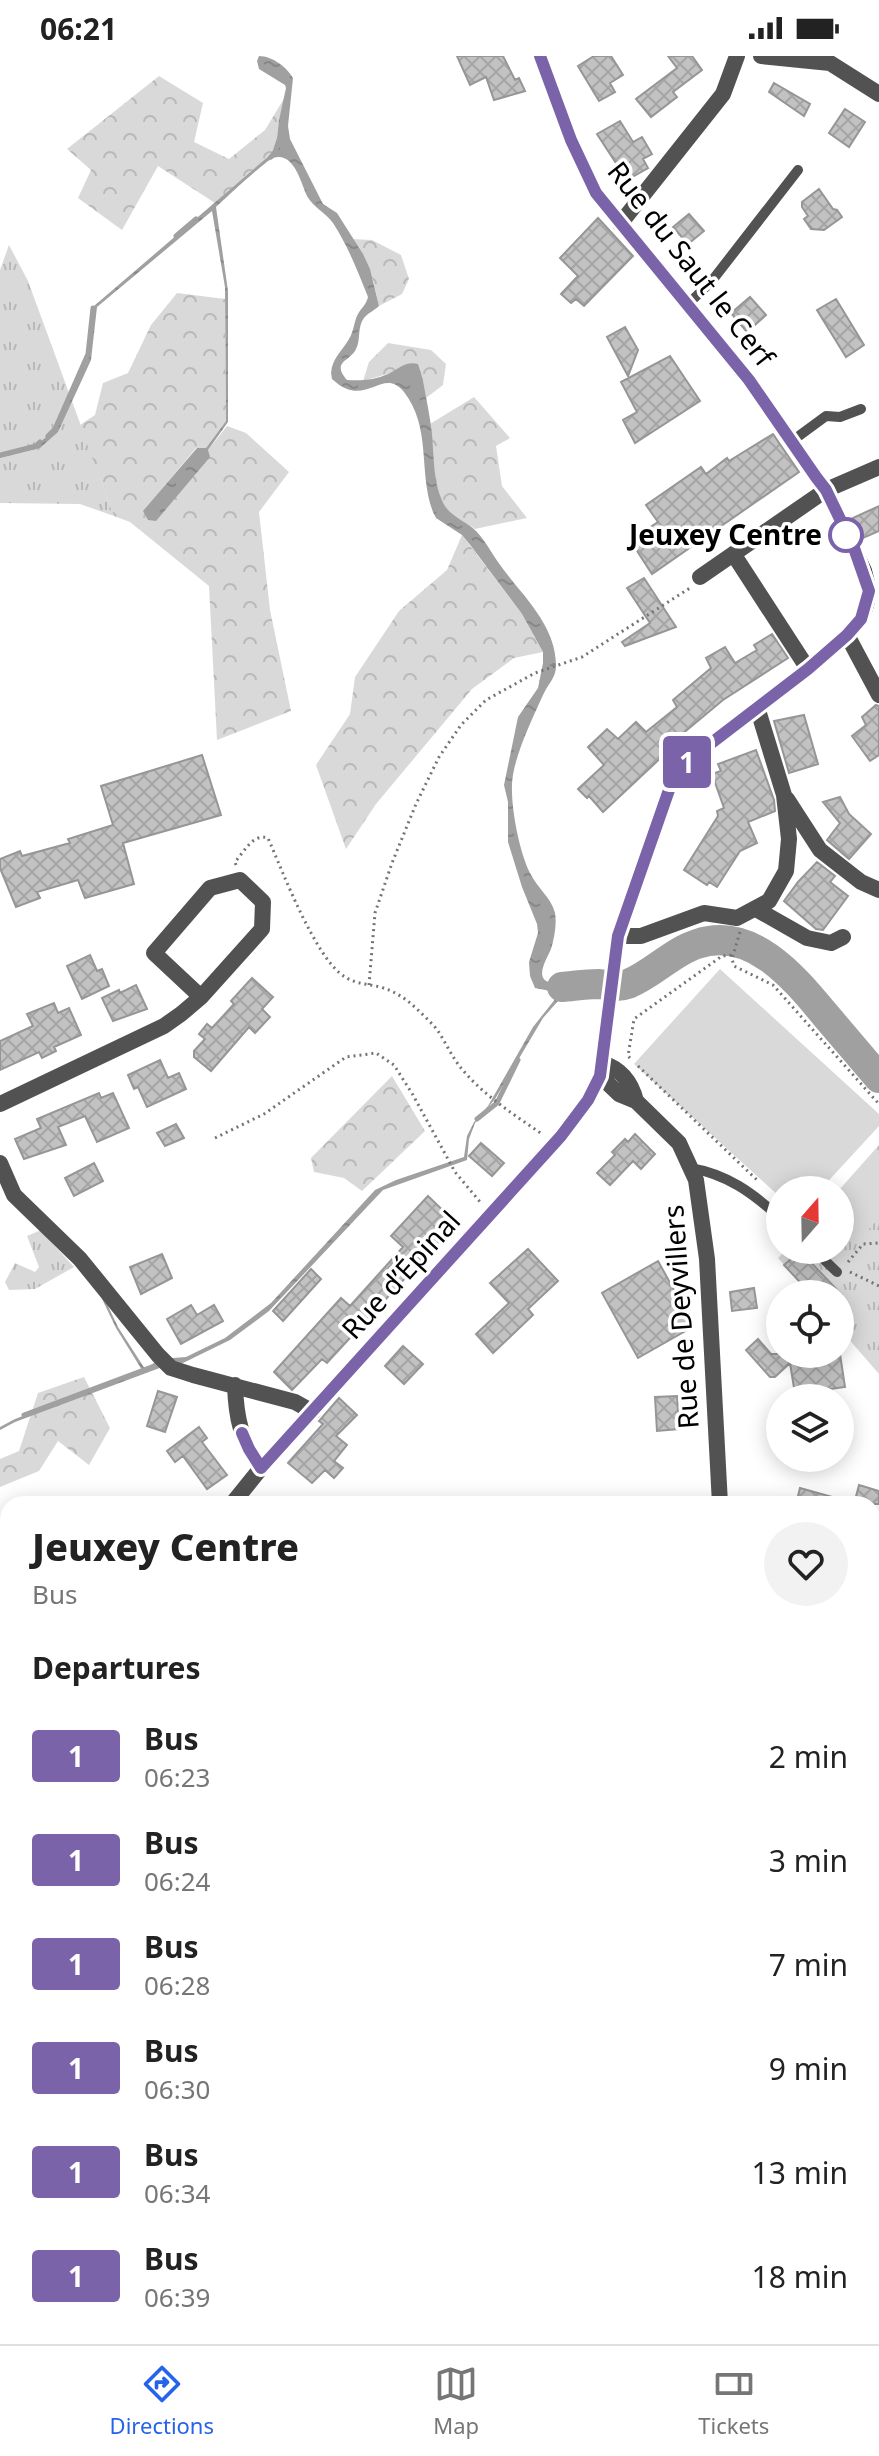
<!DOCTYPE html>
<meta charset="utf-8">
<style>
:root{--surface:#fff;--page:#f2f2f2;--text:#222;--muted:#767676;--line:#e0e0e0;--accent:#2563eb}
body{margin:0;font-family:"Noto Sans",sans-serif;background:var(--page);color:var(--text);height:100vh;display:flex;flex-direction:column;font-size:30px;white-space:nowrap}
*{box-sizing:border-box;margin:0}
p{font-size:26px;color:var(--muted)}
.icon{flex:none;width:44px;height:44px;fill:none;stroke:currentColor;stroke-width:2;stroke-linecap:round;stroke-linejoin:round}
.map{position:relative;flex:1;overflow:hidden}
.side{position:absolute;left:0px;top:1440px;width:880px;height:848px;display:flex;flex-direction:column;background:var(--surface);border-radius:24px 24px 0 0;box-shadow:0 4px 20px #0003}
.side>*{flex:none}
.badge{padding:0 16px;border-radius:6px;font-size:28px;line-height:52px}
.needle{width:52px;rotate:20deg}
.controls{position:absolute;left:766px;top:1120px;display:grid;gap:16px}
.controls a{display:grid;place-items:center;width:88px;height:88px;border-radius:50%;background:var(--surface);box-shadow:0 4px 20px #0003;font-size:40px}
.map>.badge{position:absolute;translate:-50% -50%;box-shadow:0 0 0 4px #fff}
h2{padding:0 32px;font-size:30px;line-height:72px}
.round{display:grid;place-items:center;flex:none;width:84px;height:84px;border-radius:42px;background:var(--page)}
.headline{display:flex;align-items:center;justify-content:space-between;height:136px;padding:0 32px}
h1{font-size:38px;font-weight:800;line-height:60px}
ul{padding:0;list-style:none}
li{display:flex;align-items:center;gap:24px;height:104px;padding:0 32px}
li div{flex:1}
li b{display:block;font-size:30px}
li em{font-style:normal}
li .badge{min-width:88px;font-weight:700;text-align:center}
.status{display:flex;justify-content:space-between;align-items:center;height:56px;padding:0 40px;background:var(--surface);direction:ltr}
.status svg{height:22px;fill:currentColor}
.dock{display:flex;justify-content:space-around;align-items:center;height:112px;border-top:2px solid var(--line);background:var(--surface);font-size:22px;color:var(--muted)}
.dock a{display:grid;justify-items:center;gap:4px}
.dock .active{color:var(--accent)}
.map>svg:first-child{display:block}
.grass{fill:url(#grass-tufts)}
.forest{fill:url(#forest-crowns)}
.garden{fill:#d9d9d9}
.water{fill:url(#water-ripples)}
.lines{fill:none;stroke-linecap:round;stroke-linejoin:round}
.stream{stroke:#a0a0a0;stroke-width:5}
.river{stroke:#a0a0a0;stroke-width:30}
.building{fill:url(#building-cross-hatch);stroke:#969696;stroke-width:2}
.path{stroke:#747474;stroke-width:3;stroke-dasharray:2 4;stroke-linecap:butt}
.lane{stroke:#525252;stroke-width:10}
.street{stroke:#525252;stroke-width:16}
.secondary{stroke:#1f1f1f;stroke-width:16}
.line-casing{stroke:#fff;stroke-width:18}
.line{stroke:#7a63a9;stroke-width:12}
.stop-dot{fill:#fff;stroke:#7a63a9;stroke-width:4}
.labels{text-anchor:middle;stroke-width:7;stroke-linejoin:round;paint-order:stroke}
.street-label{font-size:28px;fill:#000;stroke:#fff}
.stop-label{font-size:28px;font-weight:bold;fill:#000;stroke:#fff;text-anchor:end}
</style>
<div class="status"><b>06:21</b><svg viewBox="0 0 49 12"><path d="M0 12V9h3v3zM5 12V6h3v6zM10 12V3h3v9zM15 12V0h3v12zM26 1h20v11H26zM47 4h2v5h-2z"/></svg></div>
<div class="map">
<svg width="879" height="2288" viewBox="0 0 879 2288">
<defs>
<pattern id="grass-tufts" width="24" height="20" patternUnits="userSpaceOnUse" patternTransform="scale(2)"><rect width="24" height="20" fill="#d9d9d9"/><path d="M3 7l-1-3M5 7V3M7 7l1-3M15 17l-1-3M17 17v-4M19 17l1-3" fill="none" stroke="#b8b8b8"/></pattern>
<pattern id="forest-crowns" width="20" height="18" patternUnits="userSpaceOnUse" patternTransform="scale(2)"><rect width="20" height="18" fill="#d9d9d9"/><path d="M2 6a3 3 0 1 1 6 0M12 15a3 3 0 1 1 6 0" fill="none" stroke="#b8b8b8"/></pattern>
<pattern id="water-ripples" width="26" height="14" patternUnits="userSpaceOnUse" patternTransform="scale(2)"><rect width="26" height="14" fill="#a0a0a0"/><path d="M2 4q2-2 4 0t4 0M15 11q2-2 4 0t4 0" fill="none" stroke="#888"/></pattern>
<pattern id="building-cross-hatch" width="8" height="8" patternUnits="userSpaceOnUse" patternTransform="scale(2)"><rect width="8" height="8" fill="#c2c2c2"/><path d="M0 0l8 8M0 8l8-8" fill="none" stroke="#a5a5a5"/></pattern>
</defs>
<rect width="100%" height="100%" fill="#fff"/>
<path class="grass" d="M9,189l19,36 86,235 -34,-12 -80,-1v-233z
M879,1089v229l-39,-45v-35h-30l-32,-36 8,-8h54l-1,-60z
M0,1098l19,41 22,36 33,36 -39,22 -26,1 -4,-8 10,-19 20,9 4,-5 -12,-31 14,-6 -21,-18 -20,-30z"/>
<path class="forest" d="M159,20l44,27 -9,39 35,17 36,-29 20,-33 -6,23 -1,24 -3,8 -60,51 -57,-37 -36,64 -44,-32 13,-28 -24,-21z
M352,183l20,1 29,15 8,24 -7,15 -23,12 -6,-26z
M177,237l48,6 1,122 -20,27h-10l-53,64 65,-62 19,-24 19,7 43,39 -30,40 11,98 21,101 -74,29 -8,-154 -79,-64 -16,-6 -34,-91 15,-10 8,-32 25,-10 23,-48z
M388,287l43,7 15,14 -3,21 -17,13 -3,-18 -32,-7 -28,8 6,-19z
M474,341l36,41 -14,8 6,40 25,32 -52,11c-10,-7 -23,-12 -30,-23 -14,-22 -11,-57 -15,-82z
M462,479l60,79 21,38 -29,6 -42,31 -96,115 -30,45 -30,-84 34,-51 5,-37 44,-66 48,-41z
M392,1020l33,55 -63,60 -18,-13 -30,-6 -3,-14z
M84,1321l26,51 -21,37 -31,-24 -19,30 -39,16v-28l19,-8 19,-58z"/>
<path class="garden" d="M720,913l159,145v12l-59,64h-40v7l-146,-133z
M879,1097v65l-10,11 -11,-9 -14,14 -4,-4v-35z"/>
<path class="water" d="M259,0c13,0 28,11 34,22l-5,48 2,13 33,65 14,9 26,41 7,15 9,37c-4,4 -11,7 -15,12 -7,9 -3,22 -8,31 -6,13 -25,12 -9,31 14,1 28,0 41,-6 11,-5 17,-13 30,-10l5,16c3,18 7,36 9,54 2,23 1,52 13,72 8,12 23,16 32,26 9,10 14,20 21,30 22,32 58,61 58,104 0,11 -7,17 -12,27 -11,24 -31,65 -32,91 -1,24 7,67 18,89 7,15 21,24 25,40 2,10 -1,27 -4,36 -4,10 -19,32 2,34 10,1 20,-6 30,-7 5,-1 12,0 18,0l-2,15 -34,2 -22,25 -48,81 -20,24 -6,16 -2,21 -84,30 -114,121 -39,29 -47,23 -18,3 -150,56 -15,8v-3l15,-8 127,-49 -26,-42 -25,-52 5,5 22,46 27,42 15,-10 26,-2 39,-19 46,-35 104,-113 21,-10 68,-23 3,-21 7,-14 14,-16 45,-79 27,-34 -25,-5 -5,-12 -1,-14 9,-29 -1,-9 -15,-37 -14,-45v-40l-4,-17 14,-68 20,-29 5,-25v-11l-21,-38 -51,-68 -9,-11 -26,-17 -3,-6c-15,-39 -1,-84 -29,-120 -22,-27 -38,19 -72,-13 -4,-17 9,-26 17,-40 5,-8 5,-18 9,-25 4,-7 8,-9 10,-17 -10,-25 -20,-51 -35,-74 -7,-10 -19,-15 -26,-27 -6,-13 -13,-45 -34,-38 -9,4 -47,40 -57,49l12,84v131l-20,28 2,7 -54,64 -8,-1 -5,-9 54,-63h9l20,-27 -1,-134 -13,-76 -115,96 -6,53 -33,72 -18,16 -40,10v-3l36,-9 19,-17 32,-67 7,-56 182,-156 3,-30 7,-32 -1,-3 -26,-16 -2,-8z"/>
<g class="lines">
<path class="stream" d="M271,101l4,-5 5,-15
M176,180l20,-17
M48,380l7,-7 33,-75 5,-46
M0,399l36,-9 4,-4
M477,1063l20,-16 21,-43
M24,1359l133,-50"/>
<path class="river" d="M562,931c12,-1 24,-3 36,-3 12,1 19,4 30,0 25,-10 44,-32 69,-40 56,-19 99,36 130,73 18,21 35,41 52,61"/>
</g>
<path class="building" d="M457,0h46l12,24 4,-2 6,13 -31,9 -8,-23 -16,8z
M594,0h17l12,19 -13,8 5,9 -16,9 -21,-35z
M668,0h24l10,14 -29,22 4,5 -26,20 -15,-18 41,-31z
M774,27l36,21 -6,12 -35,-24z
M845,53l20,13 -16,25 -20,-14z
M620,65l13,21 9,-5 10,17 -9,5 5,9 -21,12 -30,-46z
M819,133l14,20 4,1 5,7 -18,13 -13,-1 -7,-10 4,-3 -6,-9v-5z
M689,158l15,17 -16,13 -15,-17z
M598,162l35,38 -49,50 -8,-7 -5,4 -10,-9 17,-18 -18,-18z
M750,241l16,18 -19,17 -16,-19z
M836,243l28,46 -18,12 -29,-47z
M625,271l13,23 -10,26 -21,-39z
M670,300l30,45 -65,42 -12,-23 14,-8 -16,-30z
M773,378l26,38 -147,102 -22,-34 28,-18 -12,-17 55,-38 5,7 21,-16 2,3z
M879,450v25l-16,7 -10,-20z
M644,522l32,49 -51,19 -3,-4 28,-19 -23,-35z
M772,578l16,24 -65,42 -60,50 3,3 -63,59 -14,-16 -2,2 -9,-9 26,-24 -16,-18 19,-18 11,10 18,-17 10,10 31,-25 -4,-7 38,-32 -5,-10 19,-11 10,16 22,-13 -3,-5z
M876,649l3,1v49l-9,6 -18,-25 14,-11 -4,-8z
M804,659l14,49 -29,9 -15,-52z
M756,694l18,50 1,11 -27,11 9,21 -17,8 -23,36 -8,-5 -2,3 -23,-15 34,-54 -1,-5 7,-3 -12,-34 9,-3 -3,-7z
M202,699l19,60 -98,28 11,41 -49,14 -7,-18 -41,12 3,6 -24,9 -16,-39v-9l20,-8 2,5 48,-13 -2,-4 45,-14 -12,-39z
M840,741l9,17 22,20 -22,25 -22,-19 13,-17 -17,-21z
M817,806l18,14 -5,6 18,14 -25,34 -7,-1 -32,-28 14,-19z
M90,899l7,16 5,-2 7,17 -27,13 -15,-33z
M252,922l21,19 -11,12 8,8 -15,16 -6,-6 -38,44 -17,-14v-6l11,-12 -6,-5 8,-10 5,4 22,-24 -3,-3z
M136,929l11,24 -34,12 -11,-23 17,-8 1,3z
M54,947l4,10 11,-5 12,27 -27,12 2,4 -14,7 -3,-6 -39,18v-29l33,-15 -6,-12z
M160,1004l8,18 11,-5 7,16 -39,18 -9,-20 -4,2 -6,-14z
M99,1037l2,5 12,-5 16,35 -32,14 -12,-26 -27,11 8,18 -42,14 -9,-20 26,-11 -4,-9z
M176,1068l8,14 -19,8 -8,-13z
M635,1078l20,20 -14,15 -8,-8 -23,24 -13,-12 18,-18 -3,-3 13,-13 3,3z
M481,1087l23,20 -12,13 -23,-20z
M94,1107l9,18 -29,15 -9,-18z
M428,1140l28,27 -129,140 -5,-4 -30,31 -18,-18 67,-74 9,8 53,-59 -12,-11z
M528,1193l30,32 -30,28 5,6 -40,38 -17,-19 33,-31 -19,-20z
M800,1195l41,43h-30l-27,-29z
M162,1198l10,24 -31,16 -11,-27z
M658,1205l36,65 -56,32 -36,-65z
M311,1213l10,10 -38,42 -10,-10z
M754,1232l3,20 -25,3 -2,-19z
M191,1249l6,10 17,-10 9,16 -42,23 -14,-25z
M758,1283l13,15h69l5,33 -50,7 -5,-31 -15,14h-5l-24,-27z
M403,1290l20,18 -19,20 -19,-18z
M158,1335l19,6 -12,35 -18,-6z
M677,1340l2,33 -22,2 -2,-34z
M339,1342l18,17 -21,21 11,9 -13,16 9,7 -9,10 -9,-8 -13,13 -24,-20 35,-39 -4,-3z
M199,1371l8,11 -5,4 25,33 -20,14 -24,-33 -8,6 -8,-11z
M859,1429l20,6v13h-25z
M800,1432l43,12v4h-47z"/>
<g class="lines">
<path class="path" d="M236,809l-1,-3c9,-10 18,-29 33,-24 14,32 48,122 77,139 11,7 23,7 35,10 15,4 26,12 37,22 7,7 15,14 21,22 8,12 14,26 23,37 22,27 52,46 81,66
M740,876l-8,27 2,7 39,19 106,119
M369,929l6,-72 17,-50 24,-59 23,-47 22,-32 25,-25 49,-27 47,-16 108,-69
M630,1002l-2,-2 6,-37 88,-63 11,-1
M638,1010l119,114
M215,1082l49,-24 82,-57 30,-4 18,12 19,30 42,77 26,31
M848,1206l15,-18 16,-1
M850,1216l29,14"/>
<path class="lane" d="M687,249l24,-23 87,-112
M792,385l34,-25 14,1 21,-8
M690,1112c37,6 63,25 90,50
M814,1194l23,22"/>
<path class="street" d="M761,0l69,7 49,31
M620,168l103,-130 14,-38
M734,499l74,114
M700,521l126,-87 53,-23
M847,579l32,60
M787,743l33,51 41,32 18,8
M756,853l51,29 24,5 12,-6
M618,880h23l63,-23 33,5 32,-17 17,-30 3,-32 -5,-44 -27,-88
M602,1007c19,6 29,18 34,38
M0,1048l164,-78 17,-12 20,-17 61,-68 1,-27 -23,-22 -30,8 -56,65 47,44
M0,1107l14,32 66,64 78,96 13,13 22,7 102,27 18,10
M235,1329c1,33 6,56 26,83
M232,1448l29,-36 300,-332 27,-36 12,-24 19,18 17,7 43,42 17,37 11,79 13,245
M0,1643l8,-5
M0,2147l8,15
M668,2280l1,8
M177,2288l4,-8"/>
<path class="secondary" d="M540,0l31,84 25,53 153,187 67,97 10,13 38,81 5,20 -3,14 -5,14 -14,16 -39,34 -124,95 -15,26 -51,146 -18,140"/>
</g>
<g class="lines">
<defs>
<path id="line" d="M242,1377l7,16 12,19 300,-332 27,-36 12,-24 18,-140 51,-146 15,-26 124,-95 39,-34 14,-16 8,-28 -15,-43 -28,-58 -10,-13 -67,-97 -153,-187 -25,-53 -31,-84"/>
</defs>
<use href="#line" class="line-casing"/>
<use href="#line" class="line"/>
</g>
<circle class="stop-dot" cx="846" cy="479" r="16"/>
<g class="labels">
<g class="street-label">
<text transform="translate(691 208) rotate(52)" y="10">Rue du Saut le Cerf</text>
<text transform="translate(401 1219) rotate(-48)" y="10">Rue d’Épinal</text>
<text transform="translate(681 1261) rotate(-94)" y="10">Rue de Deyvillers</text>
</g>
<g class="stop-label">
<text x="822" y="489">Jeuxey Centre</text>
</g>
</g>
</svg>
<div class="controls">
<a><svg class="needle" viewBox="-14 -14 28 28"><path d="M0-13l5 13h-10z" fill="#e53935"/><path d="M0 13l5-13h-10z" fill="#767676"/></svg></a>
<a><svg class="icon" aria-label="locate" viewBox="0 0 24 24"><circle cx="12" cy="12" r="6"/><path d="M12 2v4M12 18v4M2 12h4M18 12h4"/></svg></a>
<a><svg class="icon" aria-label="layers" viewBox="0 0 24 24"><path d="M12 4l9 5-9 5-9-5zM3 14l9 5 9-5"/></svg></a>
</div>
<b class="badge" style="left:687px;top:706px;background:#7a63a9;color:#fff">1</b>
<section class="side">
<div class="headline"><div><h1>Jeuxey Centre</h1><p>Bus</p></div><a class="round"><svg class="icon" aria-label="heart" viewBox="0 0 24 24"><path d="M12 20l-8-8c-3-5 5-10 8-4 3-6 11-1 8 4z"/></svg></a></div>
<h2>Departures</h2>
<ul>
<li><span class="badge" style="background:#7a63a9;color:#fff">1</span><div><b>Bus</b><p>06:23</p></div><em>2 min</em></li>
<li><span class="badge" style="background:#7a63a9;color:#fff">1</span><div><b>Bus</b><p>06:24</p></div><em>3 min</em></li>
<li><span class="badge" style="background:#7a63a9;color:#fff">1</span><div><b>Bus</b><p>06:28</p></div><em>7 min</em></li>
<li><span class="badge" style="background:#7a63a9;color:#fff">1</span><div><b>Bus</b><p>06:30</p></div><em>9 min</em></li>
<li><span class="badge" style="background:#7a63a9;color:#fff">1</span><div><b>Bus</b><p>06:34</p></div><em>13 min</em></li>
<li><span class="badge" style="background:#7a63a9;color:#fff">1</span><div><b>Bus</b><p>06:39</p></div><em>18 min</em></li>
</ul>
</section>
</div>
<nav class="dock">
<a class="active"><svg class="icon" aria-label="directions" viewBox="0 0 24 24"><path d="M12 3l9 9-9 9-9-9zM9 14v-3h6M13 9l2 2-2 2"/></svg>Directions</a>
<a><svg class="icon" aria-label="map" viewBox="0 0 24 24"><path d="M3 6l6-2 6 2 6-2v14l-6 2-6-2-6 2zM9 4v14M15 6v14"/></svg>Map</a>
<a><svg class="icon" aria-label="tickets" viewBox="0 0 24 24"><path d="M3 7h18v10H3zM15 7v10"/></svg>Tickets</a>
</nav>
